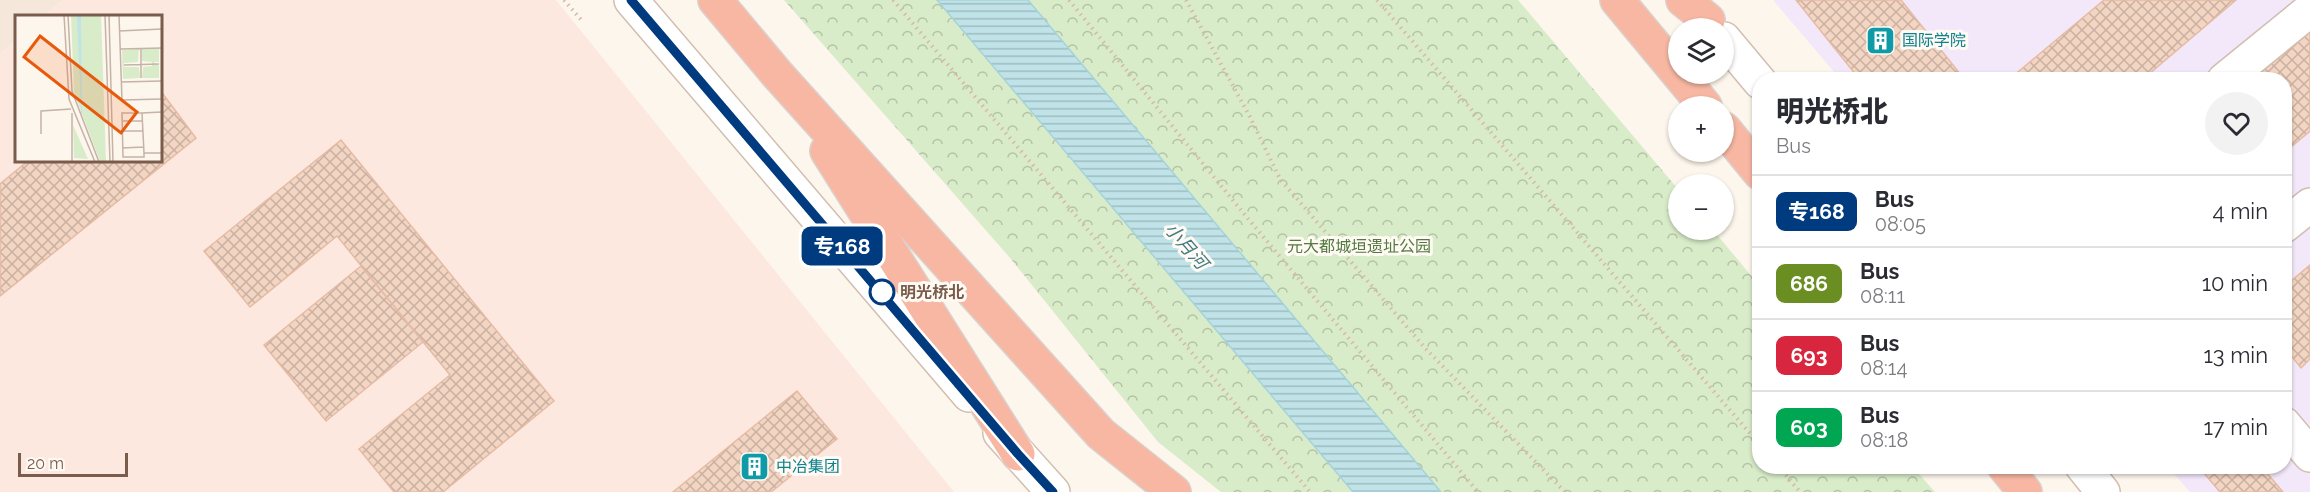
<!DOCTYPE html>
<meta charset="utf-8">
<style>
:root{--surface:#fff;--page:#f2f2f3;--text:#2b2b33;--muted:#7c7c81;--line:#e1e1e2}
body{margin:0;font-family:Raleway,"Noto Sans SC",sans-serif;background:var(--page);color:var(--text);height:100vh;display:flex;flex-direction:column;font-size:22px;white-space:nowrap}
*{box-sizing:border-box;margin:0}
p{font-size:20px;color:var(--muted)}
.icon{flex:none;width:33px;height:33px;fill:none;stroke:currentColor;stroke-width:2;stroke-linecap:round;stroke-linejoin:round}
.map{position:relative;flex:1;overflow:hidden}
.side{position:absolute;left:1752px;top:72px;width:540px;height:402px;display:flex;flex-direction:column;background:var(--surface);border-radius:24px;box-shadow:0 2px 4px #0004}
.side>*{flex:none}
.badge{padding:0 12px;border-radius:9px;font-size:21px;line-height:39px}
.fabs{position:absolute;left:1668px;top:18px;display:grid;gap:12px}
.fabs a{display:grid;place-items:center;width:66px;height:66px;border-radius:50%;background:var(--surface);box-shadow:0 2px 4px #0004;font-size:30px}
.scale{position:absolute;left:18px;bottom:15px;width:110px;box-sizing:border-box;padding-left:6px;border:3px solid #7a5c4d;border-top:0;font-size:16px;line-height:21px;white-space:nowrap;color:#7a5c4d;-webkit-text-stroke:4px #fffaf3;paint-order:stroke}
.map>.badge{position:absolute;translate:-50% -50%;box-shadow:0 0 0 3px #fff}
.round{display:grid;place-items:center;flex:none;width:63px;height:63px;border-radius:32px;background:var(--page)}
.head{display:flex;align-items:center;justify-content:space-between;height:102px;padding:0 24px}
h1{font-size:28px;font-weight:800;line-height:45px}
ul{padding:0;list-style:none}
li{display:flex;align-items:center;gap:18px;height:72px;padding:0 24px;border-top:2px solid var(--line)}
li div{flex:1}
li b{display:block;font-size:22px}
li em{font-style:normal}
li .badge{min-width:66px;font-weight:700;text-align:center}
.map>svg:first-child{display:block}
.residential{fill:#f5e8da}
.commercial{fill:#fde8e0}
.education{fill:#f3e8fa}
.forest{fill:url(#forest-crowns)}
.water{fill:url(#water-rules);stroke:#a5d3da;stroke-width:1.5}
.building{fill:url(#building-cross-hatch);stroke:#e6bba3;stroke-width:1.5}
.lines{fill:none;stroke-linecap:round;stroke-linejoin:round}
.minor-casing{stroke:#d1beb0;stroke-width:36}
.highway-casing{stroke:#dad1cd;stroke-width:36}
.path{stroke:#d9b8a5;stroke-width:4;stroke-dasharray:1.5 4.5;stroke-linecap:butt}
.minor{stroke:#fff;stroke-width:33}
.highway{stroke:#f7b7a3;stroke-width:33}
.line-casing{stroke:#fff;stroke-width:14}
.line{stroke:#003b80;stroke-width:9}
.stop-dot{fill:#fff;stroke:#003b80;stroke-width:3}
.labels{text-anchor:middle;stroke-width:6;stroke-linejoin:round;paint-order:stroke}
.culture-label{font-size:16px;fill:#0d838f;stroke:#fffaf3;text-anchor:start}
.park-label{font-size:16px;fill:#537a41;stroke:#fffaf3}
.stop-label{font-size:16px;font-weight:bold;fill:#7a5c4d;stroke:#fffaf3;text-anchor:start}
.water-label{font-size:18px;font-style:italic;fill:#437c86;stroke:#fffaf3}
.inset-road{fill:none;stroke:#c5b3a7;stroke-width:1.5}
.view{fill:#e8590c;fill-opacity:0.15;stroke:#e8590c;stroke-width:3}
.inset-edge{fill:none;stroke:#7a5c4d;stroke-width:3}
</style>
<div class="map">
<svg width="2310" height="492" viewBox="0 0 2310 492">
<defs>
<pattern id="forest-crowns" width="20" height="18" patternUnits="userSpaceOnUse" patternTransform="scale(1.5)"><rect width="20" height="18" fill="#d8ecc9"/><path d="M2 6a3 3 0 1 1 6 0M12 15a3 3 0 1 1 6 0" fill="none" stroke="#b4c2a5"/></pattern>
<pattern id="water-rules" width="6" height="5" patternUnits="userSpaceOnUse" patternTransform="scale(1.5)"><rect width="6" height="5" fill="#bfe3e8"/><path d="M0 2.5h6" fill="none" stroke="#a0bbbe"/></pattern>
<pattern id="building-cross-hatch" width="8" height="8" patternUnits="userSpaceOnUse" patternTransform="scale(1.5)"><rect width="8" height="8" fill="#f3d5c3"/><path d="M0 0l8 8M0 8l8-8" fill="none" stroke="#cab0a1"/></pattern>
</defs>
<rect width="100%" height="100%" fill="#fdf6ec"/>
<path class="residential" d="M0,0h63l-20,16h-27v24l-16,14z"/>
<path class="commercial" d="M63,0h493l398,492h-954v-438l16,-14v120h144v-144h-117z"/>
<path class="education" d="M1773,0h537v492h-120l-22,-25 116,-1v-386l-444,-1z"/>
<path class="forest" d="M784,0h734l160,189v41h35l46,55 1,181 153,1 22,25h-714l-63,-50 -147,-183z"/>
<path class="water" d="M937,0h91l413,492h-88z"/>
<path class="building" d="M1796,0h105l64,80h-105z
M2104,0h132l-94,80h-126l-3,-4z
M2310,32v99l-26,22v-73h-32z
M160,90l36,48 -196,158v-112l29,-24h131z
M341,140l213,261 -111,91h-49l-35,-43 91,-74 -113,-139 -87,71 -46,-56z
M2310,265v94l-9,9 -17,-21v-60z
M361,266l62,76 -97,79 -62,-76z
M797,391l40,48 -66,53h-98z
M2198,466h63l22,26h-63z"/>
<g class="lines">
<defs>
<path id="minor" d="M631,0l338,395
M1724,39l36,43
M2224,80l86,-70
M2284,226l26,-21
M2284,424l26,31
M1000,433l53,59
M2082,466l21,26"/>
<path id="highway" d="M715,0l62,74 324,360 73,58
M1617,0l88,106
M1683,0l25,20
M1724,129l36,44
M827,151l191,303
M2004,466l21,26"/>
</defs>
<use href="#minor" class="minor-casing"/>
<use href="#highway" class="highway-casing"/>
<path class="path" d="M564,0l19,22
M893,0l417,492
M1069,0l176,215 233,277
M1186,0l64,117 30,62 145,169 140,144
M1377,0l383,445
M1778,466l22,26"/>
<use href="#minor" class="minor"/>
<use href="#highway" class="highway"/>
</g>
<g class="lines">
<defs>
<path id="line" d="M631,0l387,454 35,38"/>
</defs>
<use href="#line" class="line-casing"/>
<use href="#line" class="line"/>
</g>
<defs>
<symbol id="building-square" viewBox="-11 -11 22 22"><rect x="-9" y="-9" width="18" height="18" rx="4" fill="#0f9aa8" stroke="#fffaf3"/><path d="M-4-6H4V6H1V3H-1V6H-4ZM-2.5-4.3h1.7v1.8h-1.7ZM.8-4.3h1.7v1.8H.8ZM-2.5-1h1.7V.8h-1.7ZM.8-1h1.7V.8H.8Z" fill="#fff"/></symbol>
</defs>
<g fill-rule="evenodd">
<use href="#building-square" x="1864" y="24" width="33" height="33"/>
<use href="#building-square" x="738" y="450" width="33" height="33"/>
</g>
<circle class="stop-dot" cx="882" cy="292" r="12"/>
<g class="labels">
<g class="culture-label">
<text x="1902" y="46">国际学院</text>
<text x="776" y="472">中冶集团</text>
</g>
<g class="park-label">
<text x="1359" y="252">元大都城垣遗址公园</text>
</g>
<g class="stop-label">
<text x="900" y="298">明光桥北</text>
</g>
<g class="water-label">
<text transform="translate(1186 246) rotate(49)" y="6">小月河</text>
</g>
</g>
<g transform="translate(15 15)">
<rect width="147" height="147" fill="#fdf6ec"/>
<path d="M124,34l-1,13 -14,1v4h15l1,11 -17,1 -1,-29zM127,34h17v13h-5l5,4v12h-17l1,-11 9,-1v-4l-10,-1z" fill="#d8ecc9"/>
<path d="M56,0h30l5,146h-6l-26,-68zM58,110l15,34 -14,-1z" fill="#d8ecc9"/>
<path d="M62,0h4l1,100 -1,-3z" fill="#bfe3e8"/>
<path class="inset-road" d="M49,0l5,84 26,63M53,0l4,76 27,71M90,0l5,147M94,0l4,147M104,0l3,85 40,-1M104,16l43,-2M126,33v30M105,34l42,-1M109,50l35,-1M106,67l41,-1M147,97l-20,1 2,40h18M57,98v49M127,98h-20l1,44h21v-4M107,106h21M107,116h21M26,119v-23l30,-2M107,133l21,-1"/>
<path class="view" d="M25,21l97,76 -16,21 -97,-76z"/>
<rect width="147" height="147" class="inset-edge"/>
</g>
</svg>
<div class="fabs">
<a><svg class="icon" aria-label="layers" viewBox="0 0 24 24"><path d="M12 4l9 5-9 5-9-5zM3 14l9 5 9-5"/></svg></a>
<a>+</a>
<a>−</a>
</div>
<div class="scale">20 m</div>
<b class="badge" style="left:842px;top:246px;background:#003b80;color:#fff">专168</b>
<section class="side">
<div class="head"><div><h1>明光桥北</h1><p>Bus</p></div><a class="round"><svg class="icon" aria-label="heart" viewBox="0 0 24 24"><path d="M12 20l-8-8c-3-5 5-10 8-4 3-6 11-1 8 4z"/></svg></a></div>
<ul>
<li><span class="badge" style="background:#003b80;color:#fff">专168</span><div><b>Bus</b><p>08:05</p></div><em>4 min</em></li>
<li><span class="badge" style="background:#6b8e23;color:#fff">686</span><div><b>Bus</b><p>08:11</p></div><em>10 min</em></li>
<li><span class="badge" style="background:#d7263d;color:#fff">693</span><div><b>Bus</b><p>08:14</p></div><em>13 min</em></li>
<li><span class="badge" style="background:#00a651;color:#fff">603</span><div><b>Bus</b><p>08:18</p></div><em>17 min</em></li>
</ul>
</section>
</div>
